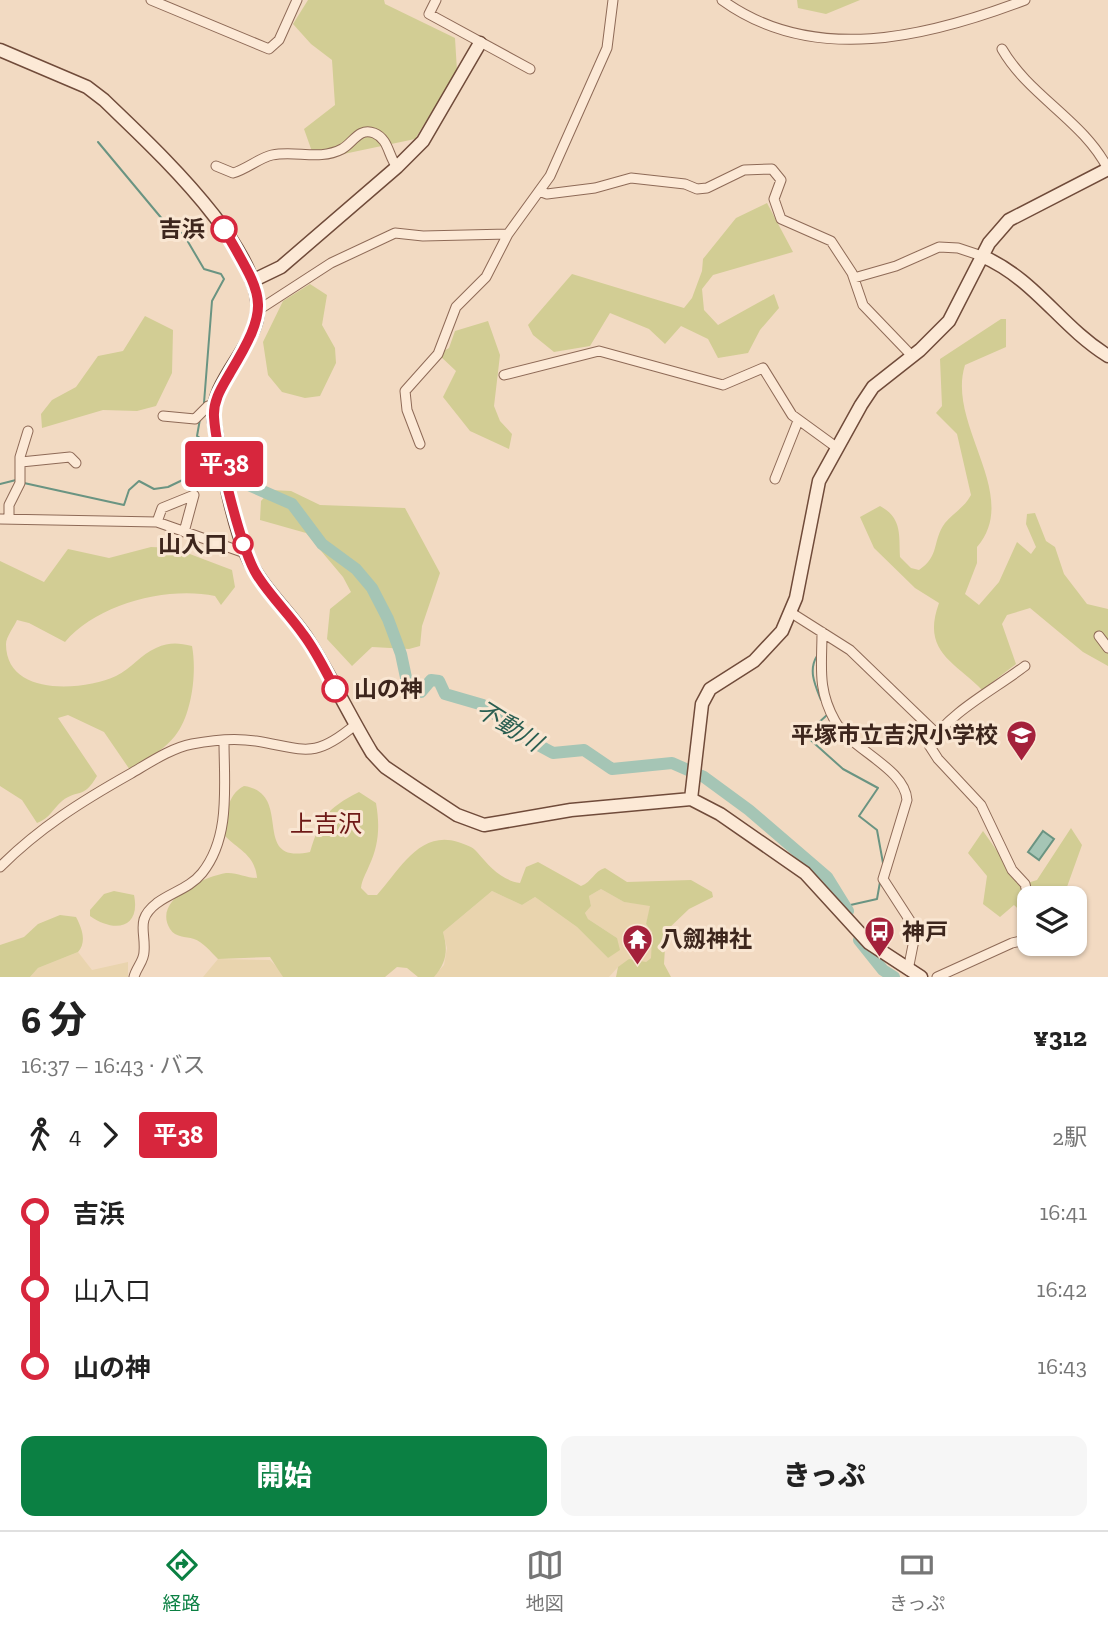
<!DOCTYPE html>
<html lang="ja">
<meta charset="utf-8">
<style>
:root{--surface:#fff;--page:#f6f6f6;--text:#222;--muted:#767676;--line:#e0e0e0;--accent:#0b8043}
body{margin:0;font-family:"Zilla Slab","Noto Sans JP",serif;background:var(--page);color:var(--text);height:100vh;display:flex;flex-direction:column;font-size:26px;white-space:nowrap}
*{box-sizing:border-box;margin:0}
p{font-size:23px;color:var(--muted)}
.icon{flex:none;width:38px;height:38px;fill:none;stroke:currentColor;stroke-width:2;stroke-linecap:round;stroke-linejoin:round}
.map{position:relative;height:977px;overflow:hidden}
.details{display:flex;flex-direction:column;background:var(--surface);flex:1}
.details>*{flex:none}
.badge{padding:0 14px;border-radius:5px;font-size:24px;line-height:46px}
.controls{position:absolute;left:1017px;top:886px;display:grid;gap:14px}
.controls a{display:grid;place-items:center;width:70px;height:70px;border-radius:14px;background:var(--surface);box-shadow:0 2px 5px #0004;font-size:35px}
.map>.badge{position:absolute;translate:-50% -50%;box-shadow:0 0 0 4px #fff}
.legs{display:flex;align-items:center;gap:10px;height:77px;padding:0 21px;font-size:23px}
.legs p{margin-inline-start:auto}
.summary{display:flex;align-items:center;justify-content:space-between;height:119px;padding:0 21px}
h1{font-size:38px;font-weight:800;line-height:52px}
.action{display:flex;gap:14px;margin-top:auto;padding:14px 21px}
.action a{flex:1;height:80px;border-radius:14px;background:var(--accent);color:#fff;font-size:28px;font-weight:800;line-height:80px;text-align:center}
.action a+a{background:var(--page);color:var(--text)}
ul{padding:0 21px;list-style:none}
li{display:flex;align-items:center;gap:24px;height:77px;font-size:26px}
li i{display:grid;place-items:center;width:10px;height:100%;margin:0 9px;background:currentColor}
li i::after{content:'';width:18px;height:18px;margin:-9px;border:5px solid;border-radius:50%;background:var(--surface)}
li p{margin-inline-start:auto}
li:first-child i{background:linear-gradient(#0000 50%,currentColor 0)}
li:last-child i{background:linear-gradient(currentColor 50%,#0000 0)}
.dock{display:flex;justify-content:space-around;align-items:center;height:98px;border-top:2px solid var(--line);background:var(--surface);font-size:19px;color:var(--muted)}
.dock a{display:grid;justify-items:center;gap:4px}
.dock .active{color:var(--accent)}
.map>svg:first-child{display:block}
.farmland{fill:#e9d4ae}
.green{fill:#d2cd94}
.water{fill:#a5c5b5;stroke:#6a9482;stroke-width:2}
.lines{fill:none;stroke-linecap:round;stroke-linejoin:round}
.stream{stroke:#6a9482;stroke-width:2}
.river{stroke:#a5c5b5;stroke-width:12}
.street-casing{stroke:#8e6a57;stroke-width:11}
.secondary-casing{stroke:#704b3a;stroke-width:15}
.street{stroke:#fce9d6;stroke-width:9}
.secondary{stroke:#fce9d6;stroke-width:12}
.line-1-casing{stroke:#fff;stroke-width:16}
.line-1{stroke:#d7263d;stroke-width:10}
.stop-1-dot{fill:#fff;stroke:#d7263d;stroke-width:3.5}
.labels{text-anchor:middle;stroke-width:6;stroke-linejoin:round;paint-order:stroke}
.stop-label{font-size:23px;font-weight:bold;fill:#3d261d;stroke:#f9e6d2;text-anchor:end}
.poi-label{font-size:23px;font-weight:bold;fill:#3d261d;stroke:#f9e6d2;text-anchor:start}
.water-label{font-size:24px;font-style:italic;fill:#2a5e51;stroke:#f9e6d2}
.neighbourhood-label{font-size:24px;fill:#6e1917;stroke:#f9e6d2}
</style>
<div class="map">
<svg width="1108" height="977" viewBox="0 0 1108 977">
<rect width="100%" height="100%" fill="#f2dac2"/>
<path class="farmland" d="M601,889l23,13 27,3 -5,19 6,8 -1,26 -5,4 -28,5 -9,10h-176l11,-12 3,-17 -4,-16 49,-41 30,14 13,-8 42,30 31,31 9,-20 -29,-19 -3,-6 6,-7 -2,-10z
M78,952l14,18 36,-8v15h-98l8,-9z
M218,959l52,1 12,12 1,5h-80z"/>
<path class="green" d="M308,0h76l1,4 70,34 2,33 -42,68 -100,21 -11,-31 31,-24 -3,-45 -21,-16 -18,-20z
M797,0h63l-34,14 -28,-6z
M767,203l26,49 -80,23 -11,14 2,21 14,15 56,-31 5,14 -19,22 -12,23 -30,5 -10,-19 -27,-13 -16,18 -16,-15 -39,-16 -20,33 -36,6 -21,-17 -5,-10 44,-51 112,34 8,-10 10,-27 1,-12 33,-41z
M310,284l17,11 -5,30 13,23 1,15 -16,33 -15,2 -23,-6 -14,-17 -5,-33 20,-41z
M145,316l28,14 -1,43 -16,33 -19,5 -34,-1 -61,18 -1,-14 11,-14 24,-13 22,-31 25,-5z
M1001,319h5v28l-41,18c-19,60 57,130 12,182v16l-12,31 14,11 20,-23 18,-40 14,12 5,-7 -10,-23 1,-10 8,-1 11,28 9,6 9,27 23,30 21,5v57l-25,-14 -53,-44 -23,7 -5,9 14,40 -34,26c-27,-28 -61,-38 -43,-87l-24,-15 -41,-40 -14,-31 20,-11c22,12 19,28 20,51l11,11 8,2c21,-14 13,-29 26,-47 8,-10 19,-15 26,-28l-14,-61 -21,-21 6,-7 -2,-47z
M488,321l12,34 -6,51 6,15 12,13 -3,15 -39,-18 -27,-34 13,-26 -18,-17 11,-6 6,-17z
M271,490l20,1 29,14 85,3 35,65 -18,53 -2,20 -11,3 -37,-2 -20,19 -25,-27 3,-30 21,-17 -8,-15 -37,-44 -46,-13 1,-19z
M151,547l23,1 58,22 3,17 -14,18 -6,-9c-48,-10 -118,8 -150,46l-36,-19 -12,-3c-3,7 -11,17 -11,24 0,53 77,47 110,32 15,-7 25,-22 40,-28 14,-6 22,-5 36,-2 5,26 0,69 -17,90 -11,14 -30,24 -45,34l-26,-38 -36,-17 -10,3 39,58c-14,24 -18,12 -35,25 -10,9 -12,17 -25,22l-15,-23 -22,-14v-225l44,21 24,-33 41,9z
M244,786c51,7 5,79 66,66 11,-35 16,-43 49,-60l17,11c4,23 3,42 -7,63 -3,8 -7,13 -8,22l7,7h9c22,-24 42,-65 81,-53 8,3 14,4 19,10 13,15 24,28 43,31l6,-16 12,-5 43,24c11,-4 13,-15 24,-18l22,14 64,-2 21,12 1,5 -24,12 -23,22 -2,33 7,13h-55l2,-10 11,-8 17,3 5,-4 1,-26 -6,-8 4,-18 -26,-4 -23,-13 -12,7 2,10 -6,7 3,6 29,19 3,12 -12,8 -31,-31 -42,-30 -13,8 -30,-14 -49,41c5,18 4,30 -9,45h-16l-11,-9 -10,-1 -12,10h-102l-13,-20 -52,2c-6,-6 -16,-18 -24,-20 -9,-3 -18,-1 -24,-10 -18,-29 33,-52 56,-56 10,-1 21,5 31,5 -2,-23 -18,-28 -32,-42 1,-19 1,-41 19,-50z
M1071,828l11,17 -19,53h-34v32l-4,-15 -11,-10 -14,12 -17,-13 4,-28 -19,-23 15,-22 38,54 16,-5z
M114,891l20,4c7,34 -20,38 -44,21v-6l14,-16z
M60,915l16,2c6,11 11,25 2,35l-40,16 -8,9h-30v-32l24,-8 14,-13z"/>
<path class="water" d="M1043,831l11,8 -15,21 -11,-8z"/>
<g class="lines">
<path class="stream" d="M98,142l65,78 21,15 20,34 17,5 3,5 -12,22 -8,102
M24,483l100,22 5,-15 10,-9 15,8 14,-2 25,-12 24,-1 -9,-31 -11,-7 3,-17
M0,484l16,-4
M817,656c-9,14 -2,29 4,44
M827,715l-22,20 38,34 35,19 -19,28 18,14 6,33
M846,906l31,-7 3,-17"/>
<path class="river" d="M235,479l57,25 30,40 34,25 16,19 16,31 13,35 7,33 13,5 10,-12 8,1 6,13 38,11 46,35 24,13 31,-3 28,19 60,-6 32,14 45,33 78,67 21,34
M859,940l24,30 11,7"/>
<defs>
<path id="street" d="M151,0l118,49 10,-9 18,-40
M436,0l-7,14 101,55
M722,0c91,66 206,37 303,0
M1002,49c27,47 82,72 106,120
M216,166l17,7c14,-4 26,-15 39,-18 24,-5 47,6 70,-6 11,-6 17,-22 32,-16 15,6 14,23 23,34
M539,191l8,3 48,-6 36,-10 54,6 12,5 10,-1 37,-18 28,-1 9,11 -7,19 7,20 50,22 21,32 11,32 49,51
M854,278l42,-12 43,-19 19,1 24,8
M260,309l71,-46 64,-30 28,3 85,-2
M504,375l95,-24 124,34 40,-17 29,47 44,32
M163,416l32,3 13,-13 7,-1
M420,444l-13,-34 -2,-19 33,-37 18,-47 30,-30 22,-43 42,-58 57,-128 6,-48
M21,462l49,-5 6,6
M775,479l23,-58
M9,518v-13l11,-22v-26l8,-26
M0,519l157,3 88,31
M157,522l5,-14 32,-13 -10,37
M790,612l60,38 86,83
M822,632c0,34 -5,57 13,89 15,28 70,47 72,79l-24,79 33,51 -8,40
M1099,636l9,12
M1025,666c-30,23 -77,47 -96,79l9,14 43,46 31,65 13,14 4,17
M0,867c39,-39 82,-66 130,-93 19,-11 41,-26 62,-30 20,-4 45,-6 64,-3 49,8 57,19 99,-16
M134,977c2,-9 10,-16 10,-25 2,-21 -9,-32 13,-49 15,-11 33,-15 45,-30 29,-36 22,-88 22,-132
M937,977l75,-34 17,-4"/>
<path id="secondary" d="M0,50l87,37 17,13c44,43 174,159 151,225 -10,31 -46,62 -41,96 6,35 19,104 33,135 14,31 40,53 59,81 24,37 43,78 66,116l13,14 34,23 38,25 27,10 87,-15 120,-11 29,15 85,59 64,70 52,34
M982,256c54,24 77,69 126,100
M252,281l29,-14 116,-100 26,-26 57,-98
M691,799l11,-95 8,-15 44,-28 28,-30 14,-33 23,-117 42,-76 12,-18 47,-37 29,-29 40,-78 20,-23 99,-51"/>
</defs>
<use href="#street" class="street-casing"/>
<use href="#secondary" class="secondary-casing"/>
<use href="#street" class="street"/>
<use href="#secondary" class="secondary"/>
</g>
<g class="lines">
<defs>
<path id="line-1" d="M224,229c39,69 49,73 6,144 -8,14 -17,27 -16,44 2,31 27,133 43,158 13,21 32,39 46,59 13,17 22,36 32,55"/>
</defs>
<use href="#line-1" class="line-1-casing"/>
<use href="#line-1" class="line-1"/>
</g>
<defs>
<symbol id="school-pin" viewBox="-11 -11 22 30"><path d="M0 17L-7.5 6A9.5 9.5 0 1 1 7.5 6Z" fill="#a4213b" stroke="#f9e6d2"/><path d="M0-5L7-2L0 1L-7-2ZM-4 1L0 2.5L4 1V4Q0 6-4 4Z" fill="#fff"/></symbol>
<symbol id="bus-pin" viewBox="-11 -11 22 30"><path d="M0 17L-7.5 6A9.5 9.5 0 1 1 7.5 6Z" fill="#a4213b" stroke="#f9e6d2"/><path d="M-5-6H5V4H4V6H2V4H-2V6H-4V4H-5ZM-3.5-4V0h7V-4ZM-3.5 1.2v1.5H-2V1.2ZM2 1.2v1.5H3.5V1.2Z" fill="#fff"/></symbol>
<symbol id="temple-pin" viewBox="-11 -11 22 30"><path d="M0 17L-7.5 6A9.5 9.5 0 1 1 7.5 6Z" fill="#a4213b" stroke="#f9e6d2"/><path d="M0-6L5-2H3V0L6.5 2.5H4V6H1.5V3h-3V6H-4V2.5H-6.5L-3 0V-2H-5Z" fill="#fff"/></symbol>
</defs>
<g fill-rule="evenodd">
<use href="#school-pin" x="1004" y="718" width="35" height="47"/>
<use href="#bus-pin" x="862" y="914" width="35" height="47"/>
<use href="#temple-pin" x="620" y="922" width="35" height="47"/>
</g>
<g class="stop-1-dot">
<circle cx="224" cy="229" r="12"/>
<circle cx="243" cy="544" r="9"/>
<circle cx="335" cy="689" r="12"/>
</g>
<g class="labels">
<g class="stop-label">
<text x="205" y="237">吉浜</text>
<text x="227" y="552">山入口</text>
<text x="354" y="697" text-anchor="start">山の神</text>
</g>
<g class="poi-label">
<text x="998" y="743" text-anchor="end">平塚市立吉沢小学校</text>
<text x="902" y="940">神戸</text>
<text x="660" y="947">八劔神社</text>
</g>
<g class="water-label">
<text transform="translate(509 726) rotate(32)" y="8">不動川</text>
</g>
<g class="neighbourhood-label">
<text x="326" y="832">上吉沢</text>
</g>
</g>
</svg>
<div class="controls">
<a><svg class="icon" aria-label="layers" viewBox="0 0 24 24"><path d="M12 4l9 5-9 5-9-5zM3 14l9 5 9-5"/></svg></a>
</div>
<b class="badge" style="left:224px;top:464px;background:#d7263d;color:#fff">平38</b>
</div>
<section class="details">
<div class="summary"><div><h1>6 分</h1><p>16:37 – 16:43 · バス</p></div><b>¥312</b></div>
<div class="legs"><svg class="icon" aria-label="walk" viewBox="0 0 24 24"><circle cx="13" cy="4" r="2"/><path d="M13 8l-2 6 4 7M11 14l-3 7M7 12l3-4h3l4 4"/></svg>4<svg class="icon" aria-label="forward" viewBox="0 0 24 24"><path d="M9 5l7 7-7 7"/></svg><b class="badge" style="background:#d7263d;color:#fff">平38</b><p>2駅</p></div>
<ul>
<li><i style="color:#d7263d"></i><b>吉浜</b><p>16:41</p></li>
<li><i style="color:#d7263d"></i><span>山入口</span><p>16:42</p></li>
<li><i style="color:#d7263d"></i><b>山の神</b><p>16:43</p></li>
</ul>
<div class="action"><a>開始</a><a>きっぷ</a></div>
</section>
<nav class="dock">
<a class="active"><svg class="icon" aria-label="directions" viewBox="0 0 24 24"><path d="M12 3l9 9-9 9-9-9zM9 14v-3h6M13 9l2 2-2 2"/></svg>経路</a>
<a><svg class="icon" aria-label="map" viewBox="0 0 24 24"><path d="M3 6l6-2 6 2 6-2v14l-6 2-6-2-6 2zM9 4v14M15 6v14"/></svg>地図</a>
<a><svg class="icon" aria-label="tickets" viewBox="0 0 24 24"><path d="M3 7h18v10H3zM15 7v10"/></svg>きっぷ</a>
</nav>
